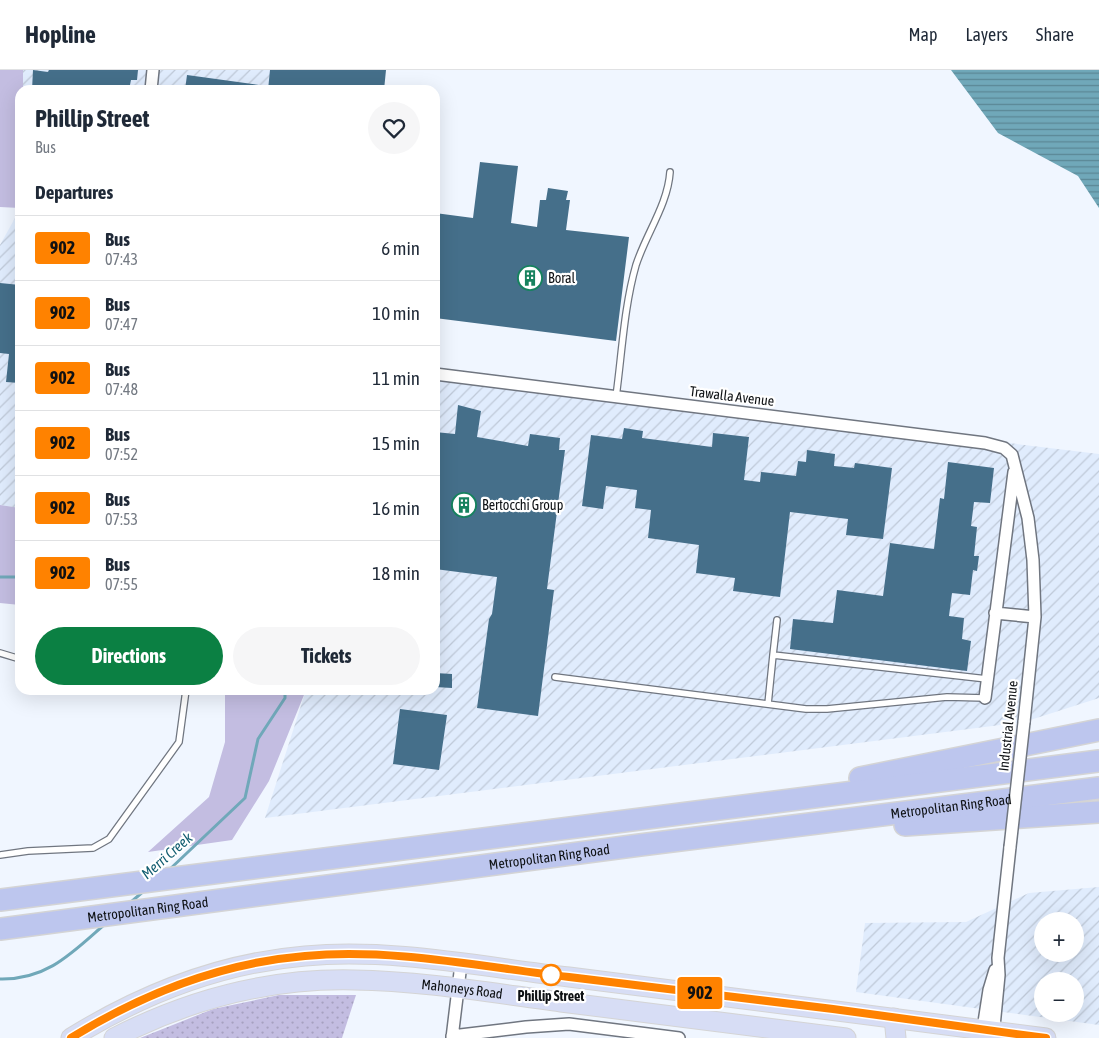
<!DOCTYPE html>
<meta charset="utf-8">
<style>
:root{--surface:#fff;--page:#f6f6f7;--text:#1f2937;--muted:#747a83;--line:#e0e1e3;--accent:#0b8043}
body{margin:0;font-family:"Asap Condensed",sans-serif;background:var(--page);color:var(--text);height:100vh;display:flex;flex-direction:column;font-size:19px;white-space:nowrap}
*{box-sizing:border-box;margin:0}
p{font-size:16px;color:var(--muted)}
.icon{flex:none;width:28px;height:28px;fill:none;stroke:currentColor;stroke-width:2;stroke-linecap:round;stroke-linejoin:round}
.map{position:relative;flex:1;overflow:hidden}
.panel{position:absolute;left:15px;top:15px;width:425px;height:610px;display:flex;flex-direction:column;background:var(--surface);border-radius:15px;box-shadow:0 5px 20px #0002}
.panel>*{flex:none}
.badge{padding:0 10px;border-radius:4px;font-size:18px;line-height:32px}
.tools{position:absolute;left:1034px;top:842px;display:grid;gap:10px}
.tools a{display:grid;place-items:center;width:50px;height:50px;border-radius:50%;background:var(--surface);box-shadow:0 5px 20px #0002;font-size:25px}
.map>.badge{position:absolute;translate:-50% -50%;box-shadow:0 0 0 2px #fff}
h2{padding:0 20px;font-size:19px;line-height:45px}
.round{display:grid;place-items:center;flex:none;width:52px;height:52px;border-radius:26px;background:var(--page)}
.summary{display:flex;align-items:center;justify-content:space-between;height:85px;padding:0 20px}
h1{font-size:24px;font-weight:700;line-height:38px}
.cta{display:flex;gap:10px;margin-top:auto;padding:10px 20px}
.cta a{flex:1;height:58px;border-radius:30px;background:var(--accent);color:#fff;font-size:20px;font-weight:700;line-height:58px;text-align:center}
.cta a+a{background:var(--page);color:var(--text)}
ul{padding:0;list-style:none}
li{display:flex;align-items:center;gap:15px;height:65px;padding:0 20px;border-top:1px solid var(--line)}
li div{flex:1}
li b{display:block;font-size:19px}
li em{font-style:normal}
li .badge{min-width:55px;font-weight:700;text-align:center}
header{display:flex;align-items:center;gap:30px;box-sizing:border-box;height:70px;padding:0 25px;background:var(--surface);border-bottom:1px solid var(--line)}
header strong{font-size:24px}
nav{display:flex;gap:28px;margin-inline-start:auto;font-size:18px}
.map>svg:first-child{display:block}
.industrial{fill:url(#industrial-furrows);fill-rule:evenodd}
.green{fill:#c3bde1}
.park{fill:url(#park-dots)}
.water{fill:url(#water-rules)}
.lines{fill:none;stroke-linecap:round;stroke-linejoin:round}
.stream{stroke:#70a8b9;stroke-width:3}
.building{fill:#456f8a}
.lane-casing{stroke:#707680;stroke-width:8}
.street-casing{stroke:#707680;stroke-width:14}
.primary-casing{stroke:#d4d4d5;stroke-width:21}
.highway-casing{stroke:#d4d4d5;stroke-width:24}
.lane{stroke:#fff;stroke-width:5.5}
.street{stroke:#fff;stroke-width:11}
.primary{stroke:#d7ddf5;stroke-width:19}
.highway{stroke:#bdc6ee;stroke-width:21}
.street-bridge-casing{stroke:#707680;stroke-width:14;stroke-linecap:butt}
.street-bridge{stroke:#fff;stroke-width:11}
.line-casing{stroke:#fff;stroke-width:11}
.line{stroke:#ff8200;stroke-width:8}
.stop-dot{fill:#fff;stroke:#ff8200;stroke-width:2.5}
.labels{text-anchor:middle;stroke-width:4.5;stroke-linejoin:round;paint-order:stroke}
.poi-label{font-size:14px;fill:#0e1114;stroke:#fff;text-anchor:start}
.street-label{font-size:14px;fill:#0e1114;stroke:#fff}
.stop-label{font-size:14px;font-weight:bold;fill:#0e1114;stroke:#fff}
.water-label{font-size:15px;font-style:italic;fill:#135e71;stroke:#fff}
</style>
<header>
<strong>Hopline</strong>
<nav><a>Map</a><a>Layers</a><a>Share</a></nav>
</header>
<div class="map">
<svg width="1099" height="968" viewBox="0 0 1099 968">
<defs>
<pattern id="industrial-furrows" width="10" height="10" patternUnits="userSpaceOnUse" patternTransform="scale(1.25)"><rect width="10" height="10" fill="#e0ecfd"/><path d="M-1 1l2-2M0 10L10 0M9 11l2-2" fill="none" stroke="#bfc9d8"/></pattern>
<pattern id="park-dots" width="8" height="8" patternUnits="userSpaceOnUse" patternTransform="scale(1.25)"><rect width="8" height="8" fill="#c3bde1"/><path d="M2 2h.1M6 6h.1" fill="none" stroke="#a6a1c0" stroke-width="1.8" stroke-linecap="round"/></pattern>
<pattern id="water-rules" width="6" height="5" patternUnits="userSpaceOnUse" patternTransform="scale(1.25)"><rect width="6" height="5" fill="#70a8b9"/><path d="M0 2.5h6" fill="none" stroke="#5a8795"/></pattern>
</defs>
<rect width="100%" height="100%" fill="#f0f6ff"/>
<path class="industrial" d="M23,0h251l-2,20h-249z
M20,139v299l-20,-3v-260z
M435,303l664,81v244l-75,24 -759,96 41,-128h129z
M1099,817v138l-243,-33 9,-69 101,-1 63,-29zM1042,851h33v33h-33zM1042,911h33v33h-33z"/>
<path class="green" d="M0,0h23v20h-3v118l-20,-1z
M0,435l20,3v97l-20,-2z
M225,620h81l-37,91 -37,59 -84,12 61,-55 16,-55z"/>
<path class="park" d="M279,925h77l-14,43h-202l73,-29z"/>
<path class="water" d="M951,0h148v138l-21,-32 -80,-43z"/>
<g class="lines">
<path class="stream" d="M0,507h20
M169,800l76,-72 13,-59 27,-41v-8
M131,832l14,-12
M0,909c47,1 72,-26 105,-55"/>
</g>
<path class="building" d="M33,0l15,2 1,-2h89l-1,10h-6l-2,10h-97z
M270,0h116l-2,20h-116z
M187,5l72,10v5h-74z
M480,92l38,4 -7,57 26,4 3,-27h6l2,-12 20,3 -2,9h4l-4,30 63,7 -13,104 -181,-23v-105l38,5z
M0,213l20,2v98l-14,-1 3,-28 -9,-1z
M458,335l23,6 -4,26 51,9 2,-12 30,4 -1,12h6l-18,139 7,1 -16,126 -61,-8 12,-89 3,-5 5,-37 -62,-8v-137l20,2z
M624,358l19,3 -1,7 70,9 1,-14 36,4 -5,43 16,2 1,-10 35,4 2,-15 8,1 1,-12 28,4 -1,12 20,2 1,-5 37,5 -9,71 -37,-4 2,-16 -58,-7 -10,85 -47,-6 2,-13 -39,-5 3,-28 -51,-7 3,-28 -16,-2 2,-18 -31,-4 -3,23 -21,-3 9,-71 31,4z
M948,392l46,6 -4,35 -16,-1 -3,24 6,1 -3,29h5l-2,15 -4,-1 -3,25 -18,-2 -3,23 15,2 -2,21 9,2 -4,30 -177,-22 3,-30 40,4 4,-33 46,6 7,-53 44,6 6,-51 4,1z
M435,603l17,1v14l-17,-1z
M400,639l47,6 -8,55 -46,-6z"/>
<g class="lines">
<defs>
<path id="lane" d="M616,327c6,-44 8,-90 20,-132 10,-31 32,-61 34,-93
M0,583l20,6
M773,585l4,-35
M555,607l251,32h21l120,-12 38,1
M768,634l5,-49 214,24
M0,785l28,-4 65,-3 16,-9 70,-97 7,-52"/>
<path id="street" d="M151,20l2,-20
M435,304l550,69 19,5 8,7 16,63 5,42 2,57 -11,105
M995,543l40,4
M985,628l29,-226
M982,965l7,-45 6,-20
M452,966l74,-9 43,-3 110,14
M993,967l6,-62 -1,-17 12,-111
M452,968l9,-74"/>
<g id="primary">
<path d="M894,948l2,20"/>
<path d="M71,968c71,-44 150,-75 234,-82 88,-8 177,11 264,21 159,19 318,41 477,61"/>
<path id="s1" d="M114,968c74,-38 156,-60 240,-58 69,1 138,13 207,22 95,12 190,24 285,36"/>
</g>
<g id="highway">
<path d="M860,708l239,-48"/>
<path d="M905,755l194,-13"/>
<path d="M0,830l1099,-139"/>
<path id="s2" d="M0,859l640,-84 459,-57"/>
</g>
</defs>
<use href="#lane" class="lane-casing"/>
<use href="#street" class="street-casing"/>
<use href="#primary" class="primary-casing"/>
<use href="#highway" class="highway-casing"/>
<use href="#lane" class="lane"/>
<use href="#street" class="street"/>
<use href="#primary" class="primary"/>
<use href="#highway" class="highway"/>
<defs>
<path id="street-bridge" d="M1010,777l14,-125"/>
</defs>
<use href="#street-bridge" class="street-bridge-casing"/>
<use href="#street-bridge" class="street-bridge"/>
</g>
<g class="lines">
<defs>
<path id="line" d="M71,968c71,-44 150,-75 234,-82 88,-8 177,11 264,21 88,11 176,21 264,32 71,9 142,20 213,29"/>
</defs>
<use href="#line" class="line-casing"/>
<use href="#line" class="line"/>
</g>
<defs>
<symbol id="building-ring" viewBox="-11 -11 22 22"><circle r="9.5" fill="#fff" stroke="#16825e" stroke-width="1.5"/><path d="M-4-6H4V6H1V3H-1V6H-4ZM-2.5-4.3h1.7v1.8h-1.7ZM.8-4.3h1.7v1.8H.8ZM-2.5-1h1.7V.8h-1.7ZM.8-1h1.7V.8H.8Z" fill="#16825e"/></symbol>
</defs>
<g fill-rule="evenodd">
<use href="#building-ring" x="516" y="194" width="28" height="28"/>
<use href="#building-ring" x="450" y="421" width="28" height="28"/>
</g>
<circle class="stop-dot" cx="551" cy="905" r="10"/>
<g class="labels">
<g class="poi-label">
<text x="548" y="213">Boral</text>
<text x="482" y="440">Bertocchi Group</text>
</g>
<g class="street-label">
<text transform="translate(732 326) rotate(7)" y="5">Trawalla Avenue</text>
<text transform="translate(1008 656) rotate(-84)" y="5">Industrial Avenue</text>
<text dy="5" stroke="none"><textPath href="#s2" startOffset="959">Metropolitan Ring Road</textPath></text>
<text dy="5" stroke="none"><textPath href="#s2" startOffset="554">Metropolitan Ring Road</textPath></text>
<text dy="5" stroke="none"><textPath href="#s2" startOffset="149">Metropolitan Ring Road</textPath></text>
<text dy="5" stroke="none"><textPath href="#s1" startOffset="358">Mahoneys Road</textPath></text>
</g>
<g class="stop-label">
<text x="551" y="931">Phillip Street</text>
</g>
<g class="water-label">
<text transform="translate(167 786) rotate(-41)" y="5">Merri Creek</text>
</g>
</g>
</svg>
<div class="tools">
<a>+</a>
<a>−</a>
</div>
<b class="badge" style="left:700px;top:923px;background:#ff8200;color:#111">902</b>
<section class="panel">
<div class="summary"><div><h1>Phillip Street</h1><p>Bus</p></div><a class="round"><svg class="icon" aria-label="heart" viewBox="0 0 24 24"><path d="M12 20l-8-8c-3-5 5-10 8-4 3-6 11-1 8 4z"/></svg></a></div>
<h2>Departures</h2>
<ul>
<li><span class="badge" style="background:#ff8200;color:#111">902</span><div><b>Bus</b><p>07:43</p></div><em>6 min</em></li>
<li><span class="badge" style="background:#ff8200;color:#111">902</span><div><b>Bus</b><p>07:47</p></div><em>10 min</em></li>
<li><span class="badge" style="background:#ff8200;color:#111">902</span><div><b>Bus</b><p>07:48</p></div><em>11 min</em></li>
<li><span class="badge" style="background:#ff8200;color:#111">902</span><div><b>Bus</b><p>07:52</p></div><em>15 min</em></li>
<li><span class="badge" style="background:#ff8200;color:#111">902</span><div><b>Bus</b><p>07:53</p></div><em>16 min</em></li>
<li><span class="badge" style="background:#ff8200;color:#111">902</span><div><b>Bus</b><p>07:55</p></div><em>18 min</em></li>
</ul>
<div class="cta"><a>Directions</a><a>Tickets</a></div>
</section>
</div>
